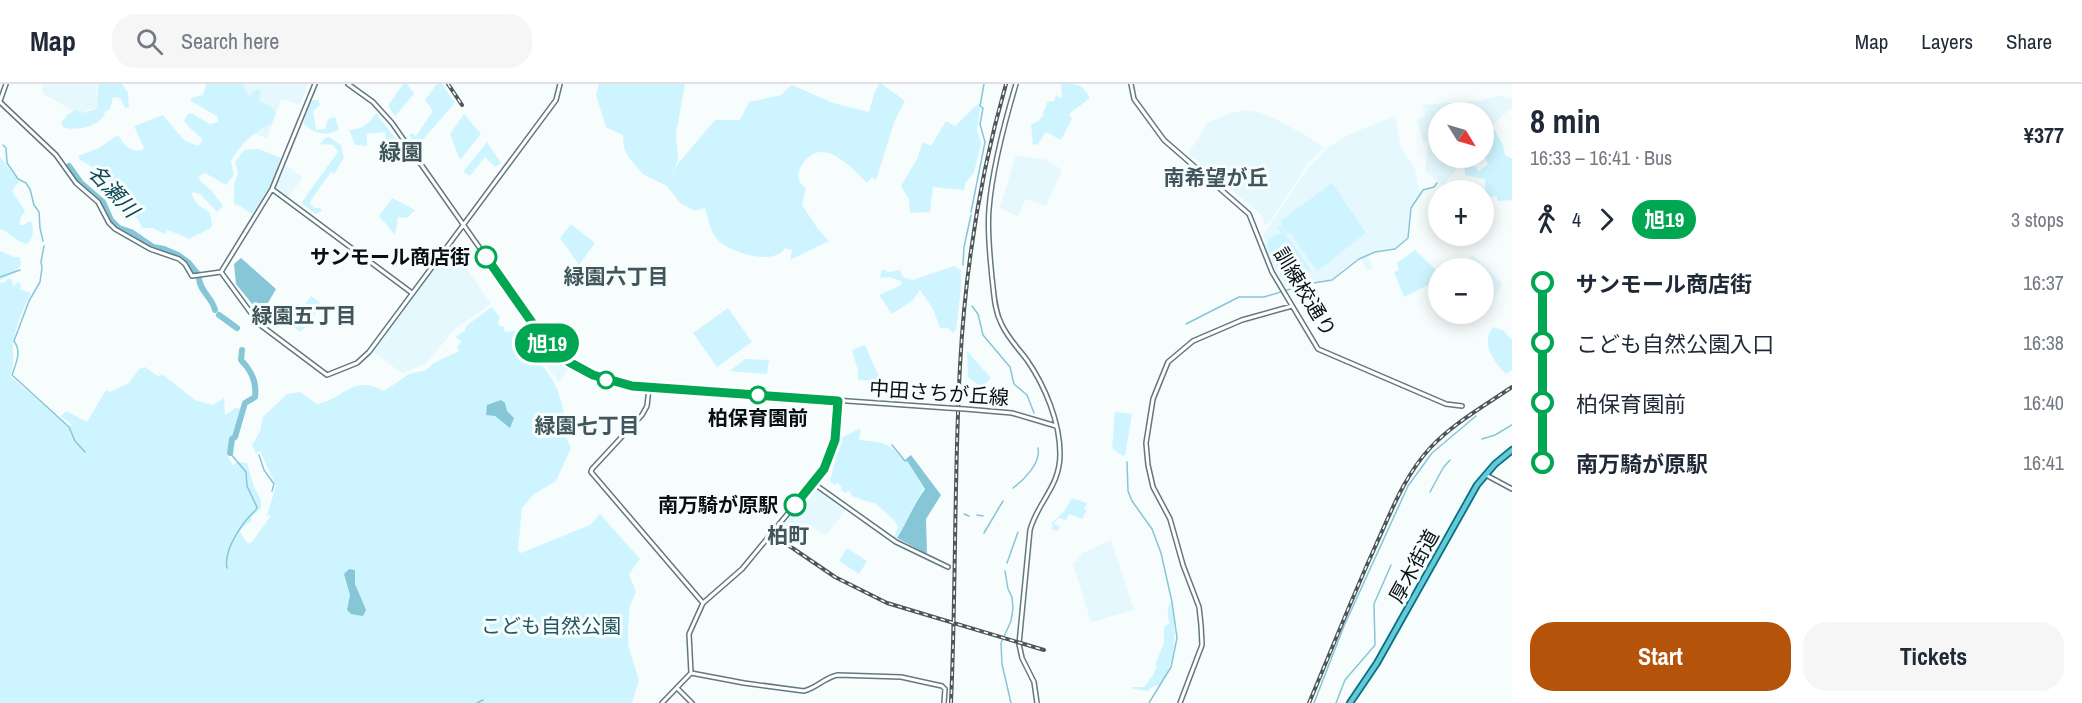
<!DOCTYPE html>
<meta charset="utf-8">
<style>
:root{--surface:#fff;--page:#f6f6f7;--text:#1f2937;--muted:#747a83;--line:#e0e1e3;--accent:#b45309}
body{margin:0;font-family:"Archivo Narrow","Noto Sans JP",sans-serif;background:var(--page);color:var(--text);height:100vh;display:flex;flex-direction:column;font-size:22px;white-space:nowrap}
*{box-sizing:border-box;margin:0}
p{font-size:20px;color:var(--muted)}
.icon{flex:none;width:33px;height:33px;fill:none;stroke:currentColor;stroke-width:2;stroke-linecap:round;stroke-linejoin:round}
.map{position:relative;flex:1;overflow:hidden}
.side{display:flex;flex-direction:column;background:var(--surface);width:570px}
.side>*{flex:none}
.badge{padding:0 12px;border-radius:20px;font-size:21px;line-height:39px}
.needle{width:39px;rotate:127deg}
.fabs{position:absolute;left:1428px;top:18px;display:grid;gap:12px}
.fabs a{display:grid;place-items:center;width:66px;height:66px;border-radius:50%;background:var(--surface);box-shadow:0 3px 15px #0003;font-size:30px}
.map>.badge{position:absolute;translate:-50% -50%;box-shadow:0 0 0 3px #fff}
.legs{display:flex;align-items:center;gap:9px;height:66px;padding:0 18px;font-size:20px}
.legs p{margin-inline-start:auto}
.head{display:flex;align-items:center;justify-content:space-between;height:102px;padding:0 18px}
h1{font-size:33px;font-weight:700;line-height:45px}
.cta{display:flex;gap:12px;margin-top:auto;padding:12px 18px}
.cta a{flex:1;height:69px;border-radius:24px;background:var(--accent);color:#fff;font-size:24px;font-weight:700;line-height:69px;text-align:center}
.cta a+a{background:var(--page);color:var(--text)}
ul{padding:0 18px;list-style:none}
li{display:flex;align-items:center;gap:21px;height:60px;font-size:22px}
li i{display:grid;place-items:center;width:9px;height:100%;margin:0 8px;background:currentColor}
li i::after{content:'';width:15px;height:15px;margin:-8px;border:4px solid;border-radius:50%;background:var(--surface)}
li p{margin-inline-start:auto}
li:first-child i{background:linear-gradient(#0000 50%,currentColor 0)}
li:last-child i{background:linear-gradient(currentColor 50%,#0000 0)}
header{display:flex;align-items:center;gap:36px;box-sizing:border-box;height:84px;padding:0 30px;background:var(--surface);border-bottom:2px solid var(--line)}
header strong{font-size:28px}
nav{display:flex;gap:33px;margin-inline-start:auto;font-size:21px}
.search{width:420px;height:54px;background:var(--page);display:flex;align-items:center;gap:15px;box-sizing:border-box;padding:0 21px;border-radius:24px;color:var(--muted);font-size:22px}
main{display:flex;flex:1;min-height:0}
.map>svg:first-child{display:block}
.built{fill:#e4f8fd}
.green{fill:#cef5ff}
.water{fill:#87c6d6}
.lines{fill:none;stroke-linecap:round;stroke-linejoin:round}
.stream{stroke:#87c6d6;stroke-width:1.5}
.river{stroke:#87c6d6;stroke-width:6}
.minor-casing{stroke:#62797f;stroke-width:6}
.major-casing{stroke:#047082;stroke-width:8}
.minor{stroke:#fff;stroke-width:3}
.major{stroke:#67c8d8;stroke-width:4.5}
.rail-casing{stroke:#4e5658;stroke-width:4}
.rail{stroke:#f7fcfd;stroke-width:1.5;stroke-dasharray:4.5;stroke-linecap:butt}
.minor-bridge-casing{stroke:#62797f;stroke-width:6;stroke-linecap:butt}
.minor-bridge{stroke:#fff;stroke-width:3}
.line-1-casing{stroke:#fff;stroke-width:14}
.line-1{stroke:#00a651;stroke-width:9}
.stop-1-dot{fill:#fff;stroke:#00a651;stroke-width:3}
.labels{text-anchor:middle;stroke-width:6;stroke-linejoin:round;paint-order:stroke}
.stop-label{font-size:20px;font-weight:bold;fill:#071012;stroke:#f7fcfd;text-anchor:end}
.street-label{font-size:20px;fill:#071012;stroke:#f7fcfd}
.park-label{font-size:20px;fill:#225763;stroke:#f7fcfd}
.neighbourhood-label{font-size:21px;font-weight:bold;fill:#40565b;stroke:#f7fcfd}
.water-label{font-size:21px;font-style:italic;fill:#104854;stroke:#f7fcfd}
.quarter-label{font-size:22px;font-weight:bold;fill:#40565b;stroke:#f7fcfd}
</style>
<header>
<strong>Map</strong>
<div class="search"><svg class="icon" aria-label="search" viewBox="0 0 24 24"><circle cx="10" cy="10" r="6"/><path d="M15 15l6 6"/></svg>Search here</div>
<nav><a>Map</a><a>Layers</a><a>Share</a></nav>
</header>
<main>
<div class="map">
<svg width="1512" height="619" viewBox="0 0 1512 619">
<rect width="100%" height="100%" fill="#f7fcfd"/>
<path class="built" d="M44,0h54l-3,7 3,11 -3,7h-7l-7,5h-4l-22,-14 -11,-5 -3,-7z
M223,0h85l-8,21 -19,-6 -14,39 -12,-4 3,-6z
M1499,12l13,3v9l-14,11 -14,19v-26h-46v46h28l-23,27 -18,-13 3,-31 -5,1 -6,-23 8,-3v-7l-3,-4 56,-4z
M1247,26l14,3 20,9 26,14 17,12 -16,15 -38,59 -5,3 -3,-10 -74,-62 18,-26 -1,-3 26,-11z
M1395,32l6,32 14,21 5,28 -10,12 -2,25 -3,8 -10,7h-11l-17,6 6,13 -5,3 -8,-13 -17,11 -8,9 -50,9 -16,-28 -6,-16 2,-1 -2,-7 46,-68 18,-19 25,-15z
M1016,71l31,5 15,10 -16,36 -21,-7 -7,17 -18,-8z
M286,81l17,13 -15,19 -12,-10z
M453,165l38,55 -35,24 -31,36 -23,9 -29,-21 75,-102z
M1473,171l30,29 -19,27v-43h-26z
M537,257l32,27 -10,14 -27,-36z
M812,404h3l31,21 -20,27 -14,-10 -10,13 -19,-15z
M1111,456l23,70 -43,12 -18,-58 10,-11z"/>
<path class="green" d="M99,0h23l6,9 1,14 -4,1 -5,-10 -7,-1 -3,12 -5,3c-3,14 -29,20 -42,15l-2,-4 7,-9 8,-4 6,3 14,-4c3,-8 0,-17 3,-25z
M206,0h36l7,12 8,-7 4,3 -2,9 11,5 6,6 -4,11c-19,10 -30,19 -41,38l3,14 -8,10 -21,-12 -6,3 1,5 11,9 12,16 -6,6 -17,-18 -6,-2 -2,1c1,10 10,14 18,20l2,11 -1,4 -22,11 -21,-9 -4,4 -11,-6h-11l-5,-10 -21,-16 -8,-14c-8,-2 -13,-8 -18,-15l4,-5 -14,-8 -2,-4 21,-8 19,-13c6,9 11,18 24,15l2,-2 -10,-22 29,-11 21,25 14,6 3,-3 1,-4 -13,-12 -5,-6 3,-6 4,-2 19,11 8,-2v-5l-27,-16v-3l12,-3z
M403,0h4l7,10 -19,22 -7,-10z
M437,0h5l13,19 -37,42 -9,-9 2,-3 5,3 17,-25 -8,-11z
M599,0h86l-9,49 2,26 -8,22 6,-15 39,-46h25l9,-18 32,-7 11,-10 41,18 36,9 5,-18 5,-10h3l23,17 -10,19 -19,60 -4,-3 -5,6c-10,-10 -30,-32 -46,-31 -15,0 -33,26 -15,36l-4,17 16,24 11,12 -39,19 2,-10 -7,-2c-11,19 -57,4 -68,-9 -7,-8 -9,-21 -12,-31l-10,3 -15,-8 -13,-17 -24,-12 -14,-16 -5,-10 -1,-13 -17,-8 -10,-32z
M1061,0c18,0 21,0 29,14l-21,16 3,5 -11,21 -15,-8 -8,12 -5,1 -2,-21 8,-3 5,-7 -2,-1 3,-4 2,-7 7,-1 2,-6 6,4z
M312,16h6l2,5 -7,6 3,19 9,-1 3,-10 7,-2 4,12c-13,9 -24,4 -36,-5z
M979,19l1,6 -3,21 4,13 -7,30 -8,9 -2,8 -31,-3 -3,25 -20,1 -1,-14 -8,-13 16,-27 6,-17 8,4 15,-25 9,5z
M376,29l22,29h-11l-2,-10 -18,2v12l-12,-1 -6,-15c14,-1 20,-6 27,-17z
M464,30l17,20 -21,26 -10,-26z
M1494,45l9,16 2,10 7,4v41l-14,1 -1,-5 -11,2 -1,-19 -20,-4 -1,-11 4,-4 11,11 9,-7 -4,-8v-13z
M329,53l12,8 3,13 -10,16 -3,-2 -20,28 -1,4 4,4h6l2,3 -6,3 -15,-11 37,-51 -5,-7 -13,-1 5,-6z
M487,58l14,21 -6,4 -10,-10 -15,19 -7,-4z
M259,65l22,9 -12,30 -17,26 -12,-8 -6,-2v-20l4,-11 -3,-11 9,-12z
M0,73l19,25 -7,9 13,20 -4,6 -2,8h4l8,-4c3,8 3,17 -4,23 -11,-2 -16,-11 -27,-15z
M1332,99l34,50 -49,38 -27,-38 -3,1 -6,-9 1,-5z
M392,114l23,12 -8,8 -9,-1 -3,18 -16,-19z
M571,140l24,19 -16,22 -19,-27z
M1280,142l31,44 -3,2 -5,-6 -2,6 -5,4 -10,-1c-11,-10 -34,-39 -4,-41l-5,-6z
M1415,166l23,22v8l-34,17 -10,-25 5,-2 -2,-7z
M0,167l14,6h6l1,8 -7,8 -14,7z
M954,182l7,4v18l-5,42 -3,3 -5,-5h-8l-7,-19 -13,-19 -7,10 -21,14 -13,-19 22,-10v-4l-12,-4 -9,1 2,-9 7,3 11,-2 3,7 10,3z
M9,194l3,2 1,7 4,-5 4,2 -1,5 11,4c-7,15 -14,29 -17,45 -3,15 2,21 -4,38l58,50 6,-2h-3l-10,-8 5,-5 21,11 19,-32 4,2 19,-9 10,-14 6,-2 14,10 3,-3 33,26 18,5 11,-7 1,17 10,-7h4l2,3c-3,8 -4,16 -7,23 -6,13 -11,18 -1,31l4,-3 10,1 7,24 7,13v8l-10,9 1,4 -10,7 -2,4 7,11h4l20,-27 -4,-1 9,-29 -16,-35 -4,2 -4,-8 8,-13 3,-15 24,-23 13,-2 17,12c29,-6 35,-30 67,-13l25,-17 17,-4 8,-7 25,-12 -2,-4 5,-6 -7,-4 10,-6 1,-5 26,-19 8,11 -2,3 1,5 5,1 1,5 16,-2 3,2c3,20 19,31 29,49 6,9 8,21 11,31l-3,2 -3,11 3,8 4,1 6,14 -15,33 -22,13 -12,14 -4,42 3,3 69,-28 10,-11 40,45 -11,15 7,18 -6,14 -2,20v19l11,35 -7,23h-632v-420l5,-1z
M311,212l11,8 -21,28 -11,-8z
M728,224l24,34 -35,25 -24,-34z
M1493,243l10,3 9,10v30l-6,4c-12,-11 -26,-32 -13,-47z
M865,261l14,32 -1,4 -20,-1v-9l-6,-21z
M967,267l24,27 -9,10 -14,-11z
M745,275l24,1 -2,14 -37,-3z
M1115,328l17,2 -7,42 -4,-1 -9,-7z
M859,345l2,1 -2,10c24,2 30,2 46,22l2,-2 17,28c-11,17 -16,35 -29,51l-1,-2 4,-10 -3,-6 -20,-18c-4,0 -20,-5 -24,-8v-3l-3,-1 -2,2 -5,-3 1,-4 -5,-3 -2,2 -5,-4 11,-43z
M1072,414l15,5 -3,6 3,1 -5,9 -13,-5 -3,6 -8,-2 -4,6 6,2 -2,5 -7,-2 2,-4 -2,-1 13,-13z
M847,464l20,13 -8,13 -20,-13z
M1170,517l2,3c4,30 5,55 -12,81l-6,1 -7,5 -14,-2 -1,-2h12l9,-12 4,-9 -2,-1 9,-22v-16l6,-4c-4,-7 -2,-14 0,-22z"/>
<path class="water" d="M241,174l35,31 -15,26 -25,-31 -2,-20z
M501,316l4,3 2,8 7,7 -4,10 -15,-12 -9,-1 1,-10z
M911,371l30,40 -15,24 1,35 -30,-16c10,-16 17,-34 28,-49l-19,-30z
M349,485l6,1v14l11,26 -3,6 -12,-2 -4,-4 3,-15 -6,-21z"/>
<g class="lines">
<path class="stream" d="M3,61l3,3 1,15 11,16 8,4 4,6 4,16 5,7 1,16 3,13
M971,128l14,-70 -5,-18 3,-16 -3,-2 4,-22
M44,162l-3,16 1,6 -2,14 -11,19 -15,40c8,11 2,22 -2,34l57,52 6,14 10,11
M963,181l1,-18 7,-32
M0,193l20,-7
M972,222l6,8 5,21 27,32 4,17 13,11 7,18
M1186,240l53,-27h25l43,-13 25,-4 27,-21 16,-7 20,-3 13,-11 3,-30 12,-18 11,-3 3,-4
M1482,355l13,-4 17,-10
M892,361l13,16 2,-1
M259,371l5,15 10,14 -2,7
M1127,378l1,29 4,10 20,28 9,24 11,49 5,36 -6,29 -22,36
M1013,404c11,-8 28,-25 25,-40
M1430,408l13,-24 7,-8
M964,430l5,2
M977,431l6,1
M984,449l19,-32
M1007,479l11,-31
M227,484c-4,-18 16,-47 29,-58l1,-3 -10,-21 -1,-14 -16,-19
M1005,487l3,18 4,8 1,11 -2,13 -10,22 1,21 9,39
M477,619l6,-3
M1314,619l30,-77 64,-140 24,-33 44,-37
M1336,619l9,-23 30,-35 -1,-41 17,-39"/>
<path class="river" d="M69,82l12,17 22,19 8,18 8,8 12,4 22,15 11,2 14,6 11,8 8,10
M199,194c1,14 13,19 16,32
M219,231l18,13
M230,369l2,-14 3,-2 10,-34 10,-6c2,-14 -4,-27 -14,-37l1,-10"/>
<defs>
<path id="minor" d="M348,0l25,18 19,21 153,218c25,25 52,39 87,45l316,22
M1016,0c-11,37 -24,87 -27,125 -2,23 1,47 3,69 2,15 2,31 9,45 6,14 17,25 26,37 18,26 33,62 33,94 0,33 -22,47 -30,76l-11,114 3,14 12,24 3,21
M1131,0l3,15 30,41 85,74 23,58 46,77 128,55 16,2
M0,17l6,-17
M0,18l56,53 20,28 22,19 11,21 6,6 35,20 29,10 6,5 7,12 29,-4 51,-83 43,-105
M272,105l140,104
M221,188l38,52 68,51 30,-12 12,-11 187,-252 4,-16
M649,304l-2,18 -5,9 -50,54 -1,3 112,131
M965,325l47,4 44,13
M1486,391l26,14
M813,399l83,59 52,25
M691,589l53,10 60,8c13,-3 21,-14 34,-16l63,2 41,9 3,3 -1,14
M677,604l15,15
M662,619l29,-30 -2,-39 14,-31 39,-34 81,-98 12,-31 3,-39
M1180,619l22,-58 -1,-20 -2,-18 -16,-42 -13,-46 -17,-32 -5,-22 -2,-22 7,-44 15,-37 25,-21 49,-21 50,-14"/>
<path id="major" d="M1350,619l27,-40 100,-178 18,-21 17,-14"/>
</defs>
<use href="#minor" class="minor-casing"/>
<use href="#major" class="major-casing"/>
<use href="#minor" class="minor"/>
<use href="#major" class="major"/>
<defs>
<path id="rail" d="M448,0l14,21
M788,461l47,32 52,26 157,47
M951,619c5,-112 3,-224 9,-337 5,-94 20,-191 46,-282
M1309,619c22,-52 43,-105 66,-156 16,-35 29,-71 56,-100 23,-24 53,-41 81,-60"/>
</defs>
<use href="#rail" class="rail-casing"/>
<use href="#rail" class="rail"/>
<defs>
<path id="minor-bridge" d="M948,324l17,1"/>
</defs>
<use href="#minor-bridge" class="minor-bridge-casing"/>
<use href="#minor-bridge" class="minor-bridge"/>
</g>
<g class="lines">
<defs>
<path id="line-1" d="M486,173l59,84 24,21 24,13 39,11 206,15 -3,39 -11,29 -29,36"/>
</defs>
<use href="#line-1" class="line-1-casing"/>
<use href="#line-1" class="line-1"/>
</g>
<g class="stop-1-dot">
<circle cx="486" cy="173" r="10"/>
<circle cx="606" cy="296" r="8"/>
<circle cx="758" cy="311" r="8"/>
<circle cx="795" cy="421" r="10"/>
</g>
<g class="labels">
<g class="stop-label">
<text x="470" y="180">サンモール商店街</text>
<text x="758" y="341" text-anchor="middle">柏保育園前</text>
<text x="778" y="428">南万騎が原駅</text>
</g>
<g class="street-label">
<text transform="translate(1305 208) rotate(59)" y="7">訓練校通り</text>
<text transform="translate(939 309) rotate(4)" y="7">中田さちが丘線</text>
<text transform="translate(1414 482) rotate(-61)" y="7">厚木街道</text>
</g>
<g class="park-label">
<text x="551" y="549">こども自然公園</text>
</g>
<g class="neighbourhood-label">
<text x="1216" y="101">南希望が丘</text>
<text x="616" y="200">緑園六丁目</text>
<text x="304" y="239">緑園五丁目</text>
<text x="587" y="349">緑園七丁目</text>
<text x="788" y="459">柏町</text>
</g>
<g class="water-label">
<text transform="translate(113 107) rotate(47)" y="7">名瀬川</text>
</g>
<g class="quarter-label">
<text x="401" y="76">緑園</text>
</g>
</g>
</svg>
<div class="fabs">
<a><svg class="needle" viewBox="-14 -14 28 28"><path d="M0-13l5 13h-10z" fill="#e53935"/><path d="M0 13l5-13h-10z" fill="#747a83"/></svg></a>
<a>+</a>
<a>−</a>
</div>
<b class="badge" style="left:547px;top:259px;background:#00a651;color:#fff">旭19</b>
</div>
<section class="side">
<div class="head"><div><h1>8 min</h1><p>16:33 – 16:41 · Bus</p></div><b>¥377</b></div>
<div class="legs"><svg class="icon" aria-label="walk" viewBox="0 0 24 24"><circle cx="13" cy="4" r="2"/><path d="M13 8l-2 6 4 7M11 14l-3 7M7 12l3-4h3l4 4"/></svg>4<svg class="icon" aria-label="forward" viewBox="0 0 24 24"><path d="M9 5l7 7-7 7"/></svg><b class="badge" style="background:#00a651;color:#fff">旭19</b><p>3 stops</p></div>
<ul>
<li><i style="color:#00a651"></i><b>サンモール商店街</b><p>16:37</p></li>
<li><i style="color:#00a651"></i><span>こども自然公園入口</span><p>16:38</p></li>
<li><i style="color:#00a651"></i><span>柏保育園前</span><p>16:40</p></li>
<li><i style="color:#00a651"></i><b>南万騎が原駅</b><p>16:41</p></li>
</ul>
<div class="cta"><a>Start</a><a>Tickets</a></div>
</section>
</main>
